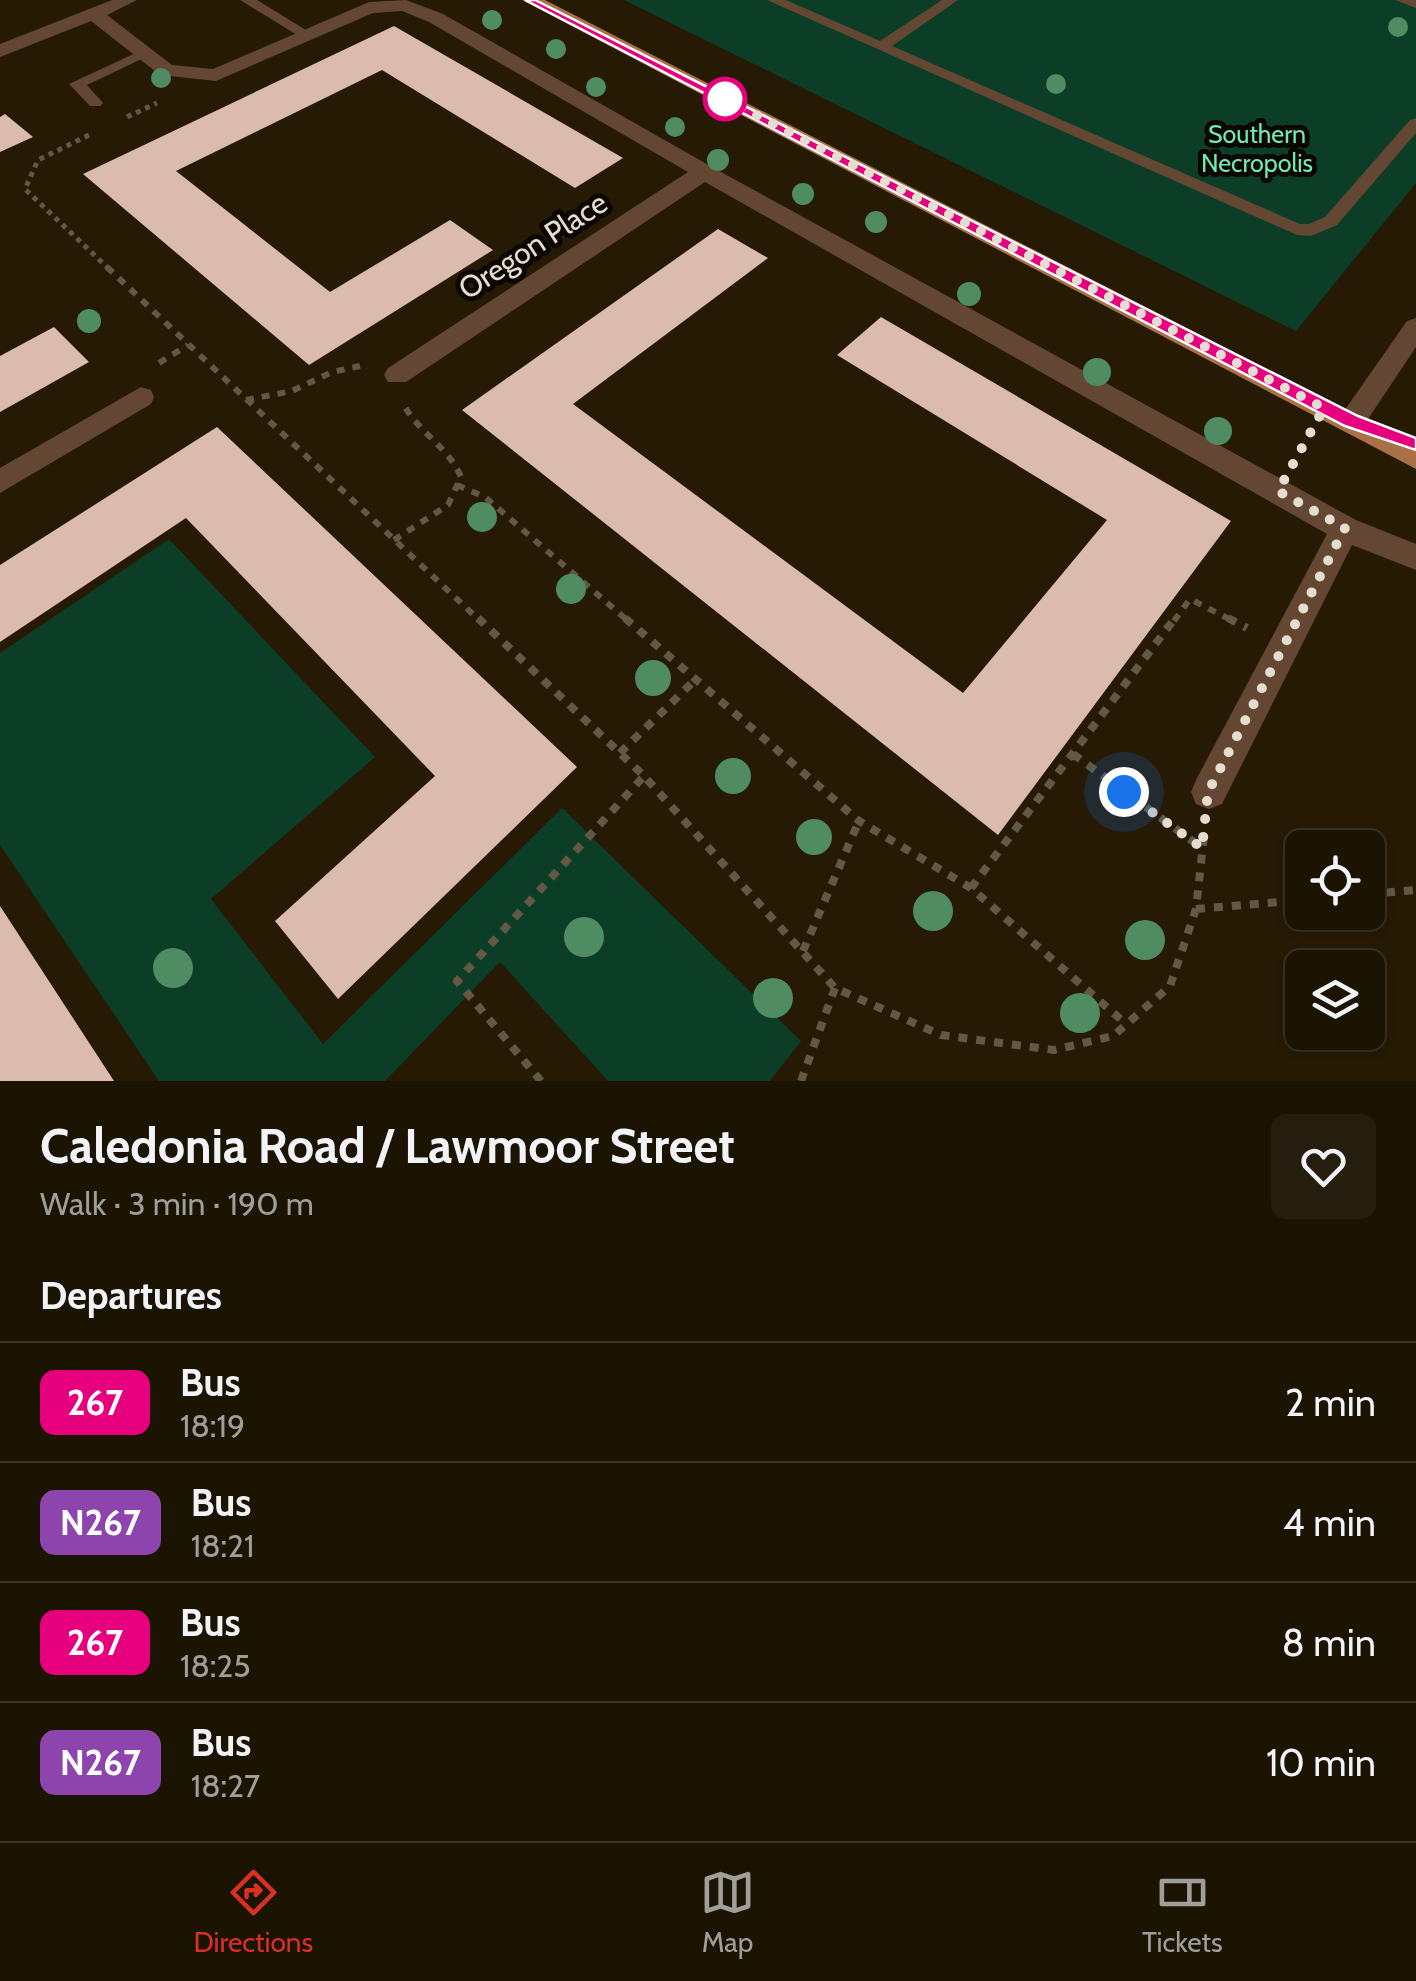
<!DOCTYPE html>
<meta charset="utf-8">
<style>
:root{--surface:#1c1403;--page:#251d0d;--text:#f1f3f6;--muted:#a09e9a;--line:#3a3325;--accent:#d93025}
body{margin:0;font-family:Cabin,sans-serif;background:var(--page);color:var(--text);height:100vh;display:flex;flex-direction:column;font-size:38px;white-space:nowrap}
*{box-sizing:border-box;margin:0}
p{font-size:32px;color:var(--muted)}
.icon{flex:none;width:55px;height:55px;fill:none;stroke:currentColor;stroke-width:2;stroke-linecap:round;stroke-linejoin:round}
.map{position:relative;height:1081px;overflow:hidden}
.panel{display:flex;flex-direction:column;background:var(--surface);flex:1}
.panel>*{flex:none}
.badge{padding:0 20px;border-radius:15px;font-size:35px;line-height:65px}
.buttons{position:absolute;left:1285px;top:830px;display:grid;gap:20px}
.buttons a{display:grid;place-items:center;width:100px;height:100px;border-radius:15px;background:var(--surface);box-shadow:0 2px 8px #0004,0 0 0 2px var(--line);font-size:50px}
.you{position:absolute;width:50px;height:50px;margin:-25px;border:8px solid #fff;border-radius:50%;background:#1a73e8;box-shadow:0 0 0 15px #1a73e833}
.map>.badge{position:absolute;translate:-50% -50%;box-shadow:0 0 0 5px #fff}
h2{padding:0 40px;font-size:38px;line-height:90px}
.round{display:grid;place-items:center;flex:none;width:105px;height:105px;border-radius:15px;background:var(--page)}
.headline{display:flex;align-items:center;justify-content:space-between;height:170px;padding:0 40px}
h1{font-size:48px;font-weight:700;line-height:75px}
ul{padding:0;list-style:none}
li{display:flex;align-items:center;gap:30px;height:120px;padding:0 40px;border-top:2px solid var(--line)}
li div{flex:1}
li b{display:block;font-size:38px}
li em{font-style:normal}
li .badge{min-width:110px;font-weight:700;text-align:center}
.menu{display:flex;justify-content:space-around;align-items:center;height:140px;border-top:2px solid var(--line);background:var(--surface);font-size:28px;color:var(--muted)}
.menu a{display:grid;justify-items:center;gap:5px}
.menu .selected{color:var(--accent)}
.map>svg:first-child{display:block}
.green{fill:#0b3d27}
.building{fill:#dabbad}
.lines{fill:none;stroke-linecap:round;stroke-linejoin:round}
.path-far2{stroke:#625844;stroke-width:5;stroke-dasharray:5 5;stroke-linecap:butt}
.path-far1{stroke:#625844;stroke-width:6;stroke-dasharray:8 8;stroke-linecap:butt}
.path{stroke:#625844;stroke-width:8;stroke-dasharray:9 9;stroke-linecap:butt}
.service{fill:#634733;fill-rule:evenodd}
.minor{fill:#634733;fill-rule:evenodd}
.primary{fill:#a97145;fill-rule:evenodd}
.tree{fill:#4f8c62}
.line{fill:#e6007e;stroke:#fff;stroke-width:2.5}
.walk{stroke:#e5ddcf;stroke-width:10;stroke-dasharray:0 18}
.stop-dot{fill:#fff;stroke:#e6007e;stroke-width:5}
.labels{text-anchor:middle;stroke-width:10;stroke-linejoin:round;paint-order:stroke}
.far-park-label{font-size:25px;fill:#70eaaf;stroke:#0b0601}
.street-label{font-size:30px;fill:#e5ddcf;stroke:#0b0601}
</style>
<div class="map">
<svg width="1416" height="1081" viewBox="0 0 1416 1081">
<rect width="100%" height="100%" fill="#261a04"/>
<path class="green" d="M624,0h792v183l-120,148z
M169,539l206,218 -164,142 112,145 239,-236 239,233 -31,40h-162l-108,-119 -115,119h-226l-159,-236v-192z"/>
<path class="building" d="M394,26l229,132 -48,30 -193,-118 -206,101 154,121 120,-72 43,30 -184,115 -226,-191z
M5,114l28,23 -33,15v-35z
M718,229l50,29 -195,146 390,289 144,-173 -270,-165 44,-38 350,204 -233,314 -536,-425z
M54,327l35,35 -89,50v-56z
M217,427l360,340 -239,232 -63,-78 160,-145 -249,-258 -186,124v-77z
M0,906l114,175h-114z"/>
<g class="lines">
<path class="path-far2" d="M127,117l30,-14
M89,135l-51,25 -13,29 84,80"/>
<path class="path-far1" d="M107,267l373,354
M159,363l29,-18
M246,400l46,-9 40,-19 28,-6
M457,485l28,12 143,124
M394,540l54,-35 13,-28c-13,-30 -40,-43 -56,-70
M1174,621l16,-22 43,22"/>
<path class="path" d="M478,618l166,158 191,212 106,47 113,15 59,-14 57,-50 26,-77 8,-73
M625,618l234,203 112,67 155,136
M1228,618l19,10
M620,753l76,-74
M1073,754l129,94
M971,888l204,-270
M1368,894l48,-4
M1196,909l106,-9
M803,951l56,-130
M541,1081l-84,-100 187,-205
M801,1081l34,-93"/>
<path class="service" d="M240,0h17l57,35 -12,3z
M767,0h19l94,41 62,-41h16l-66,46 408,178h9l16,-7 85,-97 6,-2v15l-79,92 -26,11 -14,-1z
M1395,0h21v8z
M140,51l12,3 -65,31 16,18 -3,3h-10l-21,-22z"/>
<path class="minor" d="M112,0h25l-30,15 65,50 41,4 156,-67 37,-2 37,14 269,153 644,353 60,24v26l-64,-25 -130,259 -13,5 -13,-5 -5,-12 5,-12 131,-246 -622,-352 -299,200h-18l-4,-7 4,-7 300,-196 -259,-150 -27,-11 -29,2 -157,68 -56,-6 -69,-54 -91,36v-13z
M1416,318v29l-54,81 -10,3 -10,-3 -4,-7 4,-7 65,-93z
M141,387l10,3 3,7 -3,7 -151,89v-25z"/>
<path class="primary" d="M522,0h23l871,445v24z"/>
</g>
<g class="tree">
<circle cx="492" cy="20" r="10"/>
<circle cx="1398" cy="27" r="10"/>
<circle cx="556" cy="49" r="10"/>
<circle cx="161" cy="78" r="10"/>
<circle cx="1056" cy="84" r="10"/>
<circle cx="596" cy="87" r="10"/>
<circle cx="675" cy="127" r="10"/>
<circle cx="718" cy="160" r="11"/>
<circle cx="803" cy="194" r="11"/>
<circle cx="876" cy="222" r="11"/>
<circle cx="969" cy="294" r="12"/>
<circle cx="89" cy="321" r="12"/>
<circle cx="1097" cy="372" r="14"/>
<circle cx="1218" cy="431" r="14"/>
<circle cx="482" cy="517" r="15"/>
<circle cx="571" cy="589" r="15"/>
<circle cx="653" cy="678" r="18"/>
<circle cx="733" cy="776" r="18"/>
<circle cx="814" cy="837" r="18"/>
<circle cx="933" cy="911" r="20"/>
<circle cx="584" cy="937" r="20"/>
<circle cx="1145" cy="940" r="20"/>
<circle cx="173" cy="968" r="20"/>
<circle cx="773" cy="998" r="20"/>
<circle cx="1080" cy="1013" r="20"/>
</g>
<path class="line" d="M525,0h10l823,416 58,22v12l-71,-24z"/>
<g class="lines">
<path class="walk" d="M725,99l599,309 -46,83 67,37 -137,264 -6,56 -78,-56"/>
</g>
<circle class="stop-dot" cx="725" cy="99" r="20"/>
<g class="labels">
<g class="far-park-label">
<text x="1257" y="143">Southern<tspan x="1257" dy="29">Necropolis</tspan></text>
</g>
<g class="street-label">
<text transform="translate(533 246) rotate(-33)" y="10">Oregon Place</text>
</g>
</g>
</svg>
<div class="buttons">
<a><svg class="icon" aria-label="locate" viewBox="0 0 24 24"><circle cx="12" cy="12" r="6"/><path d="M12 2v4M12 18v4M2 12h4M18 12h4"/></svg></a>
<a><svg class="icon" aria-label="layers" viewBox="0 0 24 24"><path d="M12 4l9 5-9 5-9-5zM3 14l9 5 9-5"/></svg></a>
</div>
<div class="you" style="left:1124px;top:792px"></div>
</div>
<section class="panel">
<div class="headline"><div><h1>Caledonia Road / Lawmoor Street</h1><p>Walk · 3 min · 190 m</p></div><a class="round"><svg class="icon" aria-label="heart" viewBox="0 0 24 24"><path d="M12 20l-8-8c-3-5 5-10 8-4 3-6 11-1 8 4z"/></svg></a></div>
<h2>Departures</h2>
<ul>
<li><span class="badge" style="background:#e6007e;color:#fff">267</span><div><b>Bus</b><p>18:19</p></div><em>2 min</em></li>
<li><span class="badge" style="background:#8e44ad;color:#fff">N267</span><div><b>Bus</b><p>18:21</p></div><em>4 min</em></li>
<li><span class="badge" style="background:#e6007e;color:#fff">267</span><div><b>Bus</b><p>18:25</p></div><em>8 min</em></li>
<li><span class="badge" style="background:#8e44ad;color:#fff">N267</span><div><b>Bus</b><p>18:27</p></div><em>10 min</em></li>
</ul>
</section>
<nav class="menu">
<a class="selected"><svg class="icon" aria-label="directions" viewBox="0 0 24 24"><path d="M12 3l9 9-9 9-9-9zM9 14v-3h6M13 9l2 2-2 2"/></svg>Directions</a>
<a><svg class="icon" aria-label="map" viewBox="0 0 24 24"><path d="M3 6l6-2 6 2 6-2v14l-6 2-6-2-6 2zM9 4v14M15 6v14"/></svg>Map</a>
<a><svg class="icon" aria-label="tickets" viewBox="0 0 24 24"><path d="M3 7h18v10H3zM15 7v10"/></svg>Tickets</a>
</nav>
